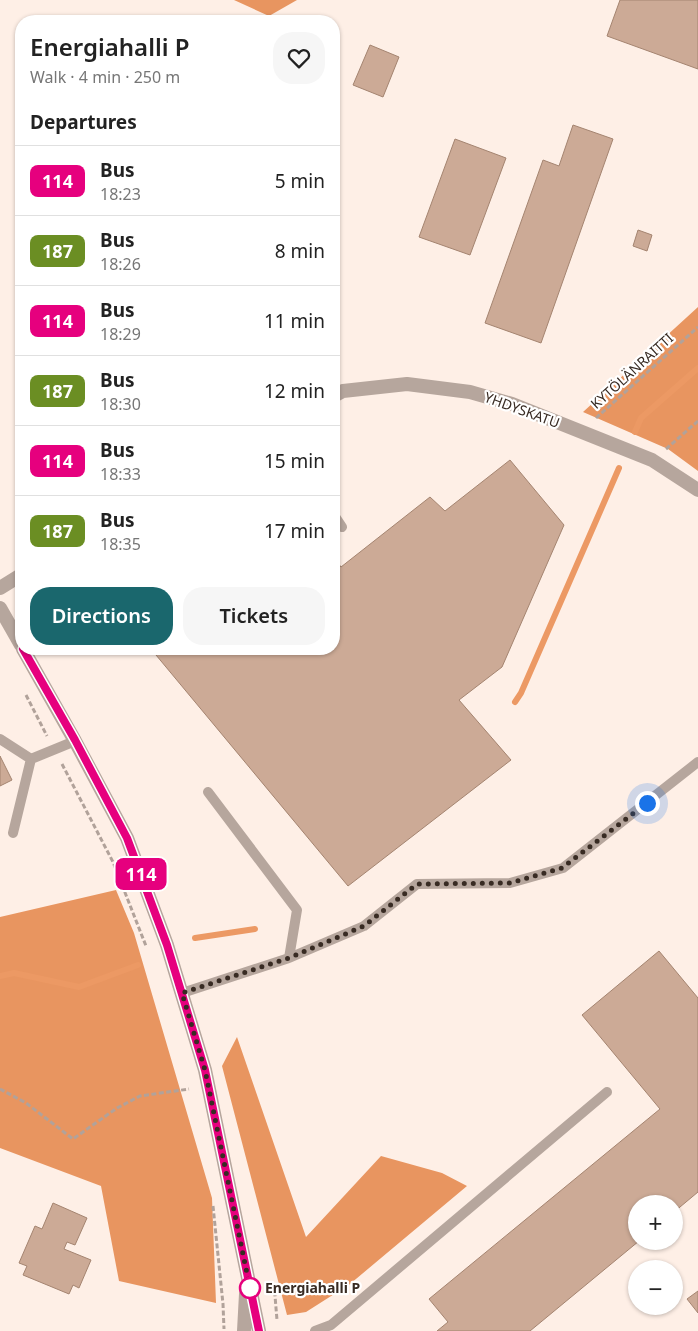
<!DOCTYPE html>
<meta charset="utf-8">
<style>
:root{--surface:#fff;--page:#f6f6f6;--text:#222;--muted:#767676;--line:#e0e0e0;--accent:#1a676d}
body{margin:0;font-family:"Noto Sans",sans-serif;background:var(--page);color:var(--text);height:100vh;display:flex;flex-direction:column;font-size:19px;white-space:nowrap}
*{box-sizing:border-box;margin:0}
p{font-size:16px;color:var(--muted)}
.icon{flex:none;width:28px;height:28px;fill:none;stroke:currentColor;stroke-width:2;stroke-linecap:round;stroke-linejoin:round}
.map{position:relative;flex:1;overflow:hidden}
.panel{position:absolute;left:15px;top:15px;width:325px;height:640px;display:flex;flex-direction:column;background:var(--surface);border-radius:20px;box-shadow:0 1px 4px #0004}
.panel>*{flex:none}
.badge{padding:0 10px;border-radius:8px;font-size:18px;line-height:32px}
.tools{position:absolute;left:628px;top:1195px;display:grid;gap:10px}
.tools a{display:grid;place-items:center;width:55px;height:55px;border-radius:50%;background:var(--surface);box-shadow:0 1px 4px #0004;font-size:25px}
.you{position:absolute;width:25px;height:25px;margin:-12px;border:4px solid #fff;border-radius:50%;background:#1a73e8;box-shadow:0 0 0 8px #1a73e833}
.map>.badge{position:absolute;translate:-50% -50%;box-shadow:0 0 0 2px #fff}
h2{padding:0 15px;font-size:19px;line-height:45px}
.round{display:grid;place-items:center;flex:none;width:52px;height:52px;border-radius:20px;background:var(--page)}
.overview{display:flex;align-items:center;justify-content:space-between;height:85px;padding:0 15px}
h1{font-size:24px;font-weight:600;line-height:38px}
.cta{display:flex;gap:10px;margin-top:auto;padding:10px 15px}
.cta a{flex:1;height:58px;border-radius:20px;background:var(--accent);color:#fff;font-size:20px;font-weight:600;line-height:58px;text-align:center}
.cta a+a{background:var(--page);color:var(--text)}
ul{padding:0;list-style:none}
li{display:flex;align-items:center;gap:15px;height:70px;padding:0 15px;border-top:1px solid var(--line)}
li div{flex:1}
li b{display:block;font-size:19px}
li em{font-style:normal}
li .badge{min-width:55px;font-weight:700;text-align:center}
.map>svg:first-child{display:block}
.forest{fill:#e89560}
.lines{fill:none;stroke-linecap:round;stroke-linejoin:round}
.stream{stroke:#ec9964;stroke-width:6}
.building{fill:#ccaa96;stroke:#a48470}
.path{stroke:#b1a29a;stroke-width:3;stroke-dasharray:5 2.5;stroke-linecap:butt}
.service{stroke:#b6a69d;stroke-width:10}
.minor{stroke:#b6a69d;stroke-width:14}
.tertiary{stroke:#b6a69d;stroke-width:14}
.line-casing{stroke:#fff;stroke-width:11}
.line{stroke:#e6007e;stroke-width:8}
.walk{stroke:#382b23;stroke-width:5;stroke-dasharray:0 9}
.stop-dot{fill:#fff;stroke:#e6007e;stroke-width:2.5}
.labels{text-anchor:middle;stroke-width:4.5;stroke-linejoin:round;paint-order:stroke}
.street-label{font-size:14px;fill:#382b23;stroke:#fff}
.stop-label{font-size:14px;font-weight:bold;fill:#382b23;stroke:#fff;text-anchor:start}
</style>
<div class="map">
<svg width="698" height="1331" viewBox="0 0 698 1331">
<rect width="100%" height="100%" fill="#feefe6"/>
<path class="forest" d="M234,0h63l-28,16z
M698,307v164l-30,-22 -85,-37z
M116,890l18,43 78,265 4,105 -97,-22 -18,-95 -101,-38v-231z
M237,1037l69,200 75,-81 61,17 25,13 -117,98 -44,28 -19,3 -65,-249z"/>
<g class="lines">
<path class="stream" d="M635,432l6,-14 57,-50
M515,702l6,-9 98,-225
M195,938l60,-9
M0,976l14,-3 65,14 59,-22"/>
</g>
<path class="building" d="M620,0h78v69l-91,-33z
M370,45l29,12 -16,40 -30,-12z
M573,125l40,14 -72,204 -56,-20 58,-163 16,6z
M455,139l51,19 -36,97 -51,-18z
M638,230l14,5 -5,16 -14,-5z
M510,460l54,65 -62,142 -43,33 52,60 -163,126 -197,-237h183v-91l7,9 89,-70 15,14z
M0,756l12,24 -12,6z
M659,951l39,47v194l-24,20v-8h-38v37h3l-109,90h-93l11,-9 -19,-23 231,-190 -78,-94z
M53,1203l34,15 -12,27 -8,-3 -3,7 27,11 -12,28 -6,-3 -4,9 -46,-19 4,-9 -8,-3 16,-37 7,3z
M698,1291v22l-11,-14z"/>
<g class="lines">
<path class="path" d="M596,418l102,-91
M666,449l32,-28
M26,695l21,41
M62,764l51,98 33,84
M0,1089l26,14 47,36 44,-31 23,-12 49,-7
M213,1206l10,98 1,25
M274,1284l3,36"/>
<path class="service" d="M334,515l8,12
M0,739l31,20
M13,833l18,-74 44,-18
M289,958l75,-32 53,-42 93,-1 53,-15 135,-106
M182,993l107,-35 8,-48 -89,-118
M315,1331l16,-6 276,-233"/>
<path class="minor" d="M334,396l9,-5 64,-7 63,8 42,12 140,56 46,30
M0,588l21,-13"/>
<path class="tertiary" d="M0,608l21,37
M23,649l52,92 52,97 40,107 38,125 54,261
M244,1331l2,-37"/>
</g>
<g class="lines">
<defs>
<path id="line" d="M23,649l52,91 52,98 40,107 38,125 54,261"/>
</defs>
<use href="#line" class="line-casing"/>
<use href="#line" class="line"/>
<path class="walk" d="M250,1288l-45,-218 -23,-77 107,-35 75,-32 53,-42 93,-1 52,-15 85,-65"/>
</g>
<circle class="stop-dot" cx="250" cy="1288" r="10"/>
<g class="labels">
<g class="street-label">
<text transform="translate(632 371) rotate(-42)" y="5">KYTÖLÄNRAITTI</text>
<text transform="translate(522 410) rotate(20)" y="5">YHDYSKATU</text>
</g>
<g class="stop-label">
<text x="265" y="1293">Energiahalli P</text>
</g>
</g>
</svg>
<div class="tools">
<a>+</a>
<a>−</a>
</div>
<div class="you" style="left:647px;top:803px"></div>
<b class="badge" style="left:141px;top:874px;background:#e6007e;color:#fff">114</b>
<section class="panel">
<div class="overview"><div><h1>Energiahalli P</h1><p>Walk · 4 min · 250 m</p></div><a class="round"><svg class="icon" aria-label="heart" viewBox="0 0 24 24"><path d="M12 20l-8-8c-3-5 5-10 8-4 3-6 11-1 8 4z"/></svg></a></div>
<h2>Departures</h2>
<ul>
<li><span class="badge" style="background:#e6007e;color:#fff">114</span><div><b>Bus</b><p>18:23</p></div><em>5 min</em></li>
<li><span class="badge" style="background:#6b8e23;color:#fff">187</span><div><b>Bus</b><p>18:26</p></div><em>8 min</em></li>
<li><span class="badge" style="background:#e6007e;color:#fff">114</span><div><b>Bus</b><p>18:29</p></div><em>11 min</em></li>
<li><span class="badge" style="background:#6b8e23;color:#fff">187</span><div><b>Bus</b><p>18:30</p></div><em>12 min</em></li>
<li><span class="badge" style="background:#e6007e;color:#fff">114</span><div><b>Bus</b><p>18:33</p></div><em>15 min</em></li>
<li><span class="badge" style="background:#6b8e23;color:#fff">187</span><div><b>Bus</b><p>18:35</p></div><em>17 min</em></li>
</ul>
<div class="cta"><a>Directions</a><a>Tickets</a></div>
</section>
</div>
